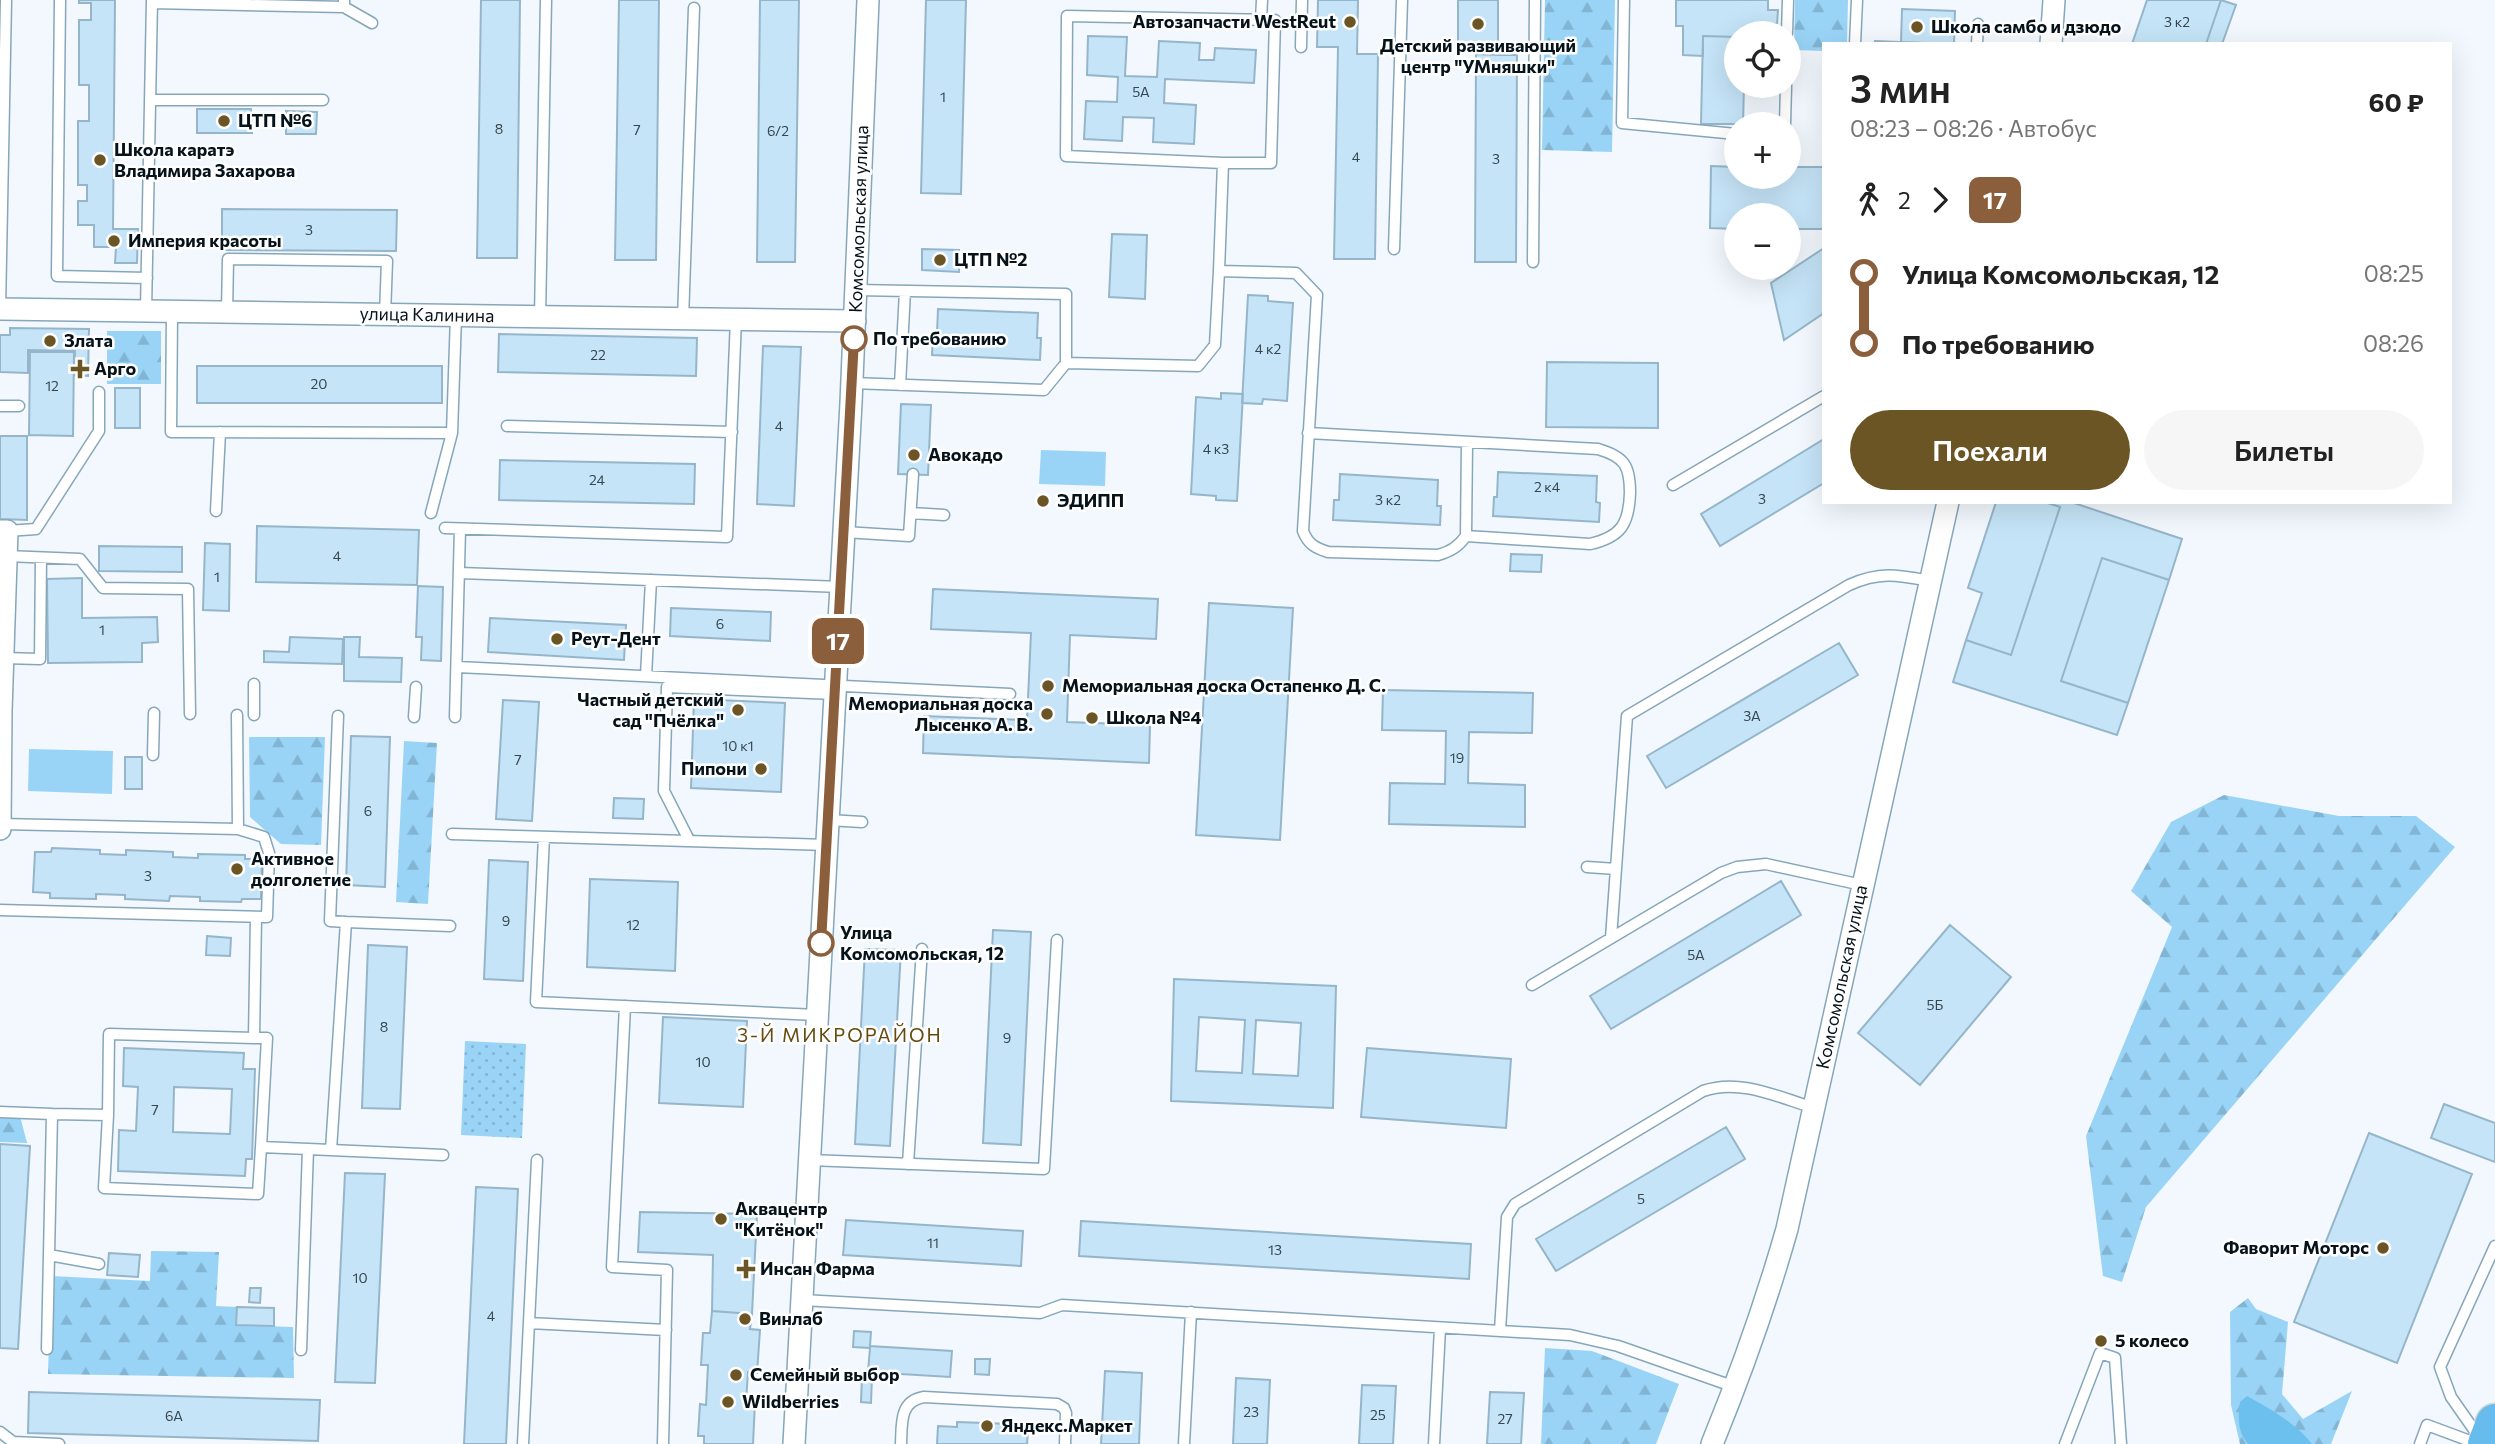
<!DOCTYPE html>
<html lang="ru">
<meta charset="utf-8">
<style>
:root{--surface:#fff;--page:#f6f6f6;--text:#222;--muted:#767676;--accent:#6b5524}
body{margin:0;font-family:Commissioner,sans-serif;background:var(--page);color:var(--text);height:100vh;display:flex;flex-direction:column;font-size:26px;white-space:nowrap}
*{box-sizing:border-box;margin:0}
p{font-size:23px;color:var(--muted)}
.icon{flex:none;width:38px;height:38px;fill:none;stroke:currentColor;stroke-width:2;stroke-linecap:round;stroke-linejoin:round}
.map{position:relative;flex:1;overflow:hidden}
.panel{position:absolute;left:1822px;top:42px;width:630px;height:462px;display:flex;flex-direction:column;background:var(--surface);border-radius:0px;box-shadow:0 7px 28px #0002}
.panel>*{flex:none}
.badge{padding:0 14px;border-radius:10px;font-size:24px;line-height:46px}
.fabs{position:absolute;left:1724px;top:21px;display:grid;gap:14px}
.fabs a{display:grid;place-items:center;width:77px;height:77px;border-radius:50%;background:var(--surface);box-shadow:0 7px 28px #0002;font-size:35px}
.map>.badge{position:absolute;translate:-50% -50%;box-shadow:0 0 0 4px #fff}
.legs{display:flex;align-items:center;gap:10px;height:77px;padding:0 28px;font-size:23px}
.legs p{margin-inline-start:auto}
.headline{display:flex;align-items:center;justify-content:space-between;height:119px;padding:0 28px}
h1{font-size:38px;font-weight:600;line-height:52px}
.button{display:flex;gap:14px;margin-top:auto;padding:14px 28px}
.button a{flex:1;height:80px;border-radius:42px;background:var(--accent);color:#fff;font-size:28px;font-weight:600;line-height:80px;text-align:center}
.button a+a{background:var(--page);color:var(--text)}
ul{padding:0 28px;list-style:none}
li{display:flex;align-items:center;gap:24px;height:70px;font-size:26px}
li i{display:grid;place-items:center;width:10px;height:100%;margin:0 9px;background:currentColor}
li i::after{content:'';width:18px;height:18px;margin:-9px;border:5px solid;border-radius:50%;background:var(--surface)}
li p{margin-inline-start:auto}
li:first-child i{background:linear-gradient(#0000 50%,currentColor 0)}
li:last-child i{background:linear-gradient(currentColor 50%,#0000 0)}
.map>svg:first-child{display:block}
.green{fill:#99d4f7}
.forest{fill:url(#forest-firs)}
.park{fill:url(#park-dots)}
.water{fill:#6cc0ee}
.building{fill:#c5e4f7;stroke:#95b6ca;stroke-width:2;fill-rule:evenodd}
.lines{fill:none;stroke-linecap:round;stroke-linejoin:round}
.lane-casing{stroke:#86a7ba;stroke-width:13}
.street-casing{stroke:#86a7ba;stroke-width:24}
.highway-casing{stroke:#d2d5d6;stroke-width:41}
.lane{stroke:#fff;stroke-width:10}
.street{stroke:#fff;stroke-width:21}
.highway{stroke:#66bcec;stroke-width:38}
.line-1-casing{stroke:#fff;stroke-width:16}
.line-1{stroke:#8b5e3c;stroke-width:10}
.poi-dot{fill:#6b5524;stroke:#fff;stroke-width:2.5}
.stop-1-dot{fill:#fff;stroke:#8b5e3c;stroke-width:3.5}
.labels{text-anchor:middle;stroke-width:5;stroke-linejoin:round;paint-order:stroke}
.number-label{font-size:14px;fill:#364751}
.poi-label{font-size:18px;font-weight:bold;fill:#07131a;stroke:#fff;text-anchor:start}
.street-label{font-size:18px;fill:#07131a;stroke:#fff}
.stop-label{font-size:18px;font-weight:bold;fill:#07131a;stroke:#fff;text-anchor:start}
.neighbourhood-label{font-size:19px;letter-spacing:2px;fill:#644c11;stroke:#fff}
</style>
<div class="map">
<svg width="2495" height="1444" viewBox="0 0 2495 1444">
<defs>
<pattern id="forest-firs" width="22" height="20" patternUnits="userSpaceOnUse" patternTransform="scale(1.75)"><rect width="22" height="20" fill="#99d4f7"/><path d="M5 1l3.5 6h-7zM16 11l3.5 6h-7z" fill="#82b5d3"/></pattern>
<pattern id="park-dots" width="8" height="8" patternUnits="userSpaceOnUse" patternTransform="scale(1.75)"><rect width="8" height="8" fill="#99d4f7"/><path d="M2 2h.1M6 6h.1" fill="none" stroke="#82b5d3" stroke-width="1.8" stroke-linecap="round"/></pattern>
</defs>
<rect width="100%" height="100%" fill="#f2f8fd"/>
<path class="green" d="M1041,450l65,2 -1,34 -66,-2z
M29,749l84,2 -1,43 -84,-3z"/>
<path class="forest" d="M1545,0h70l-3,152 -70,-2z
M1795,0h53l-1,44h-23l-1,7 -29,-1z
M107,331h54v53h-54z
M249,737h76l-4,108 -40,-1 -31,-27z
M404,741l33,2 -9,161 -32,-2z
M2224,795l115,21h77l39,31 -309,360 -24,75 -19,-6 -17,-140 86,-209 -41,-36 40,-69z
M0,1116h20l7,27 -27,-1z
M151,1251l68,1 -3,54 21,1 -1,18 57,2 1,51 -246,-4 3,-98 99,5z
M2248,1298l8,11 32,13 -6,72 21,25 49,-28 -21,53h-91l-9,-39 -1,-93z
M1545,1348l47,3 87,33 -23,60h-115z"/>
<path class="park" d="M465,1041l61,3 -4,94 -61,-3z"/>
<path class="water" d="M2247,1396c23,13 49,27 65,48h-64c-11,-13 -10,-26 -8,-42z"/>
<path class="building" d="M79,0h36l-2,229h25l-1,34h-22l1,-16h-22v-22h-16v-24h9v-16h-9v-64h11v-36h-10v-65h12v-17h-12z
M481,0h39l-3,258h-40z
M619,0h40l-3,260h-41z
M760,0h39l-4,262h-38z
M926,0h40l-5,194 -40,-1z
M1318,0h40l-1,54h21l-3,205h-41l4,-212h-21z
M1458,0h40v55l-22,-1v-5h-18z
M1676,0h92v10h10l-1,14h-15v9h-26v4l-33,-1v20l-20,-1v-29h-7z
M2147,0h74l-15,44h-74z
M2221,0l15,5 -14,39h-16z
M1902,9l53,2 -1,33 -53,-2z
M1088,36l39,1 -2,39 32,1 2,-36 41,2 -1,17h15l1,-12 41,2 -2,33 -89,-4 -1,24 32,2 -2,39 -41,-2 1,-24 -31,-1 -1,24 -38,-2 2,-38 31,1 1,-25 -31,-2z
M1703,36l33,1v49h8l-1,38h-42z
M1875,41l48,2v1h-49z
M1476,54l41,1 -1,207h-41z
M197,109h54l1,24h-55z
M286,111l31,1 -1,22h-30z
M1711,166l25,1v10h52v-10h36v62h-36v-14h-52v14l-26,-1z
M222,209l175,1 -1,41 -174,-1z
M1112,234l35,1 -2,64 -36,-2z
M1824,248v65l-40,27 -13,-57z
M922,249l37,1v22l-37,-2z
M1248,295l20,1v5l25,2 -6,98 -24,-2 -1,5 -20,-1z
M938,309l100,4 -1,25h4l-1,22 -108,-5 1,-22h4z
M10,328l79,1 -1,47 -14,-1 1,-24 -47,-1v23l-28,-1v-37h10z
M499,334l198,4 -1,38 -198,-4z
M763,346l38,1 -7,159 -37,-2z
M30,352h44l-1,84 -44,-1z
M1547,362l111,1v65l-112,-1z
M197,366h245v37h-245z
M115,388h25v40h-25z
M1221,393l22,1 -6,107 -21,-1v-4l-25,-2 5,-97 25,2z
M901,404l30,1 -3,70 -30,-1z
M0,436h27v84l-27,-1z
M1824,439v44l-104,63 -19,-32z
M500,460l195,4 -1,40 -195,-4z
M1498,472l99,4 -1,26 4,1 -1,19 -106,-6 1,-19h3z
M1340,474l98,6 -1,26h4l-1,19 -107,-5 1,-20h5z
M1996,502h49l15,5 -49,148 -45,-15 16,-47 -14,-5z
M2045,502h26l111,37 -13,41 -67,-22 -41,123 67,22 -11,32 -164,-53 13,-42 45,15 49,-148z
M257,526l162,4 -2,55 -161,-3z
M205,543l25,1 -1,67 -26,-1z
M99,546l83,1v25l-83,-1z
M1511,554l31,1 -1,17 -31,-1z
M2102,558l67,22 -41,123 -67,-22z
M82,578v40l75,-1 1,25 -16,1v19l-94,1 -1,-84z
M418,586l25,1 -2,74 -20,-1 1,-23h-6z
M933,589l225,10 -2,40 -86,-4 -3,87 83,3 -1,38 -226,-10 1,-37 103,4 4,-87 -100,-4z
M1209,603l84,5 -13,232 -84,-5z
M671,608l100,4 -1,29 -100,-5z
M490,618l136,7 -2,35 -136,-8z
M290,637l53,2 -1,25 -78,-2v-11l25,1z
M344,637h16l-1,20 43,1 -1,24 -57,-1z
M1839,643l19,32 -192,113 -19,-32z
M1383,690l150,3 -1,40 -63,-1 -1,51 57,2v42l-136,-3 1,-41 55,1 1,-53 -64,-1z
M694,699l91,4 -4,89 -90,-4z
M503,700l36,2 -7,119 -36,-2z
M351,736l39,1 -5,150 -39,-2z
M125,757h17v32h-17z
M614,798l30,1 -1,20 -30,-1z
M52,848l48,2v4l26,1v-5l47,2v5l25,1v-4l47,1v4h17l-1,40h-19l-1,3 -41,-1v-4l-30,-1 -1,5 -44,-2v-4l-29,-1v5l-46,-1v-5l-17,-1 2,-40h16z
M489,860l39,2 -5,119 -39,-2z
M590,879l88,3 -3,89 -88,-4z
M1781,881l20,34 -190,114 -21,-33z
M1950,925l61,52 -91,108 -62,-52z
M993,930l38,2 -10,213 -38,-2z
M207,936l24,2 -1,18 -24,-1z
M368,945l39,2 -7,162 -38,-1z
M865,949l36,1 -11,196 -35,-2z
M1174,979l162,7 -3,122 -162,-7zM1199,1017l46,3 -3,53 -46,-2zM1256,1020l45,3 -3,53 -45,-2z
M663,1017l84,4 -4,86 -84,-4z
M124,1048l120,5 -1,16h12l-3,90h-6l-1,17 -127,-5 1,-41 17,1 2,-44 -15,-1zM174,1087l58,2 -2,45 -57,-2z
M1367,1048l144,11 -5,69 -145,-11z
M2444,1104l51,19v39l-64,-24z
M1726,1127l19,32 -189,112 -20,-32z
M2369,1133l103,41 -75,189 -103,-41z
M0,1144l30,2 -12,203 -18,-1z
M345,1173l40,1 -10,209 -40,-1z
M476,1187l42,2 -12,255h-42z
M640,1212l117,2 -5,100 -40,-3 1,-56 -75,-3z
M846,1220l177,11 -2,35 -178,-11z
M1081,1221l390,23 -2,35 -390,-23z
M109,1253l31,2 -2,22 -31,-2z
M250,1288h11l-1,15 -11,-1z
M237,1307l37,1v18l-38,-1z
M712,1311l40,3 -2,15 10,1 -3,43 -9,-1 -2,30h9l-2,42h-49v-8h-6l2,-32 6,1 2,-40h-7l2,-32h7z
M854,1331l17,1 -1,14 82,5 -2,26 -82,-5 2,-24 -17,-1z
M975,1359h15l-1,16 -14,-1z
M1105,1371l37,2 -3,71h-38z
M862,1377h10l-1,26 -10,-1z
M1236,1378l34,2 -3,64h-34z
M1362,1385l34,1 -3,58h-34z
M29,1392l291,8 -2,41 -290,-8z
M1490,1392l34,1 -3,51h-34z
M957,1422l54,2 -1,6 18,1 -1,13h-90l1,-18 19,1z"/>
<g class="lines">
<defs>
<path id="lane" d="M60,0l-3,276 90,2
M1624,0l-2,123 114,11
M152,3l192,4v-7
M344,7l28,16
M1261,20l1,-20
M1787,33l1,-33
M1855,44l2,-44
M1977,44l1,-20
M1301,47l1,-47
M150,100h173
M1785,124l1,-38
M1394,249l8,-249
M1533,262l2,-262
M1219,271l4,-108 -157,-7 1,-140 208,4 -4,143h-48
M0,309l6,-309
M146,311l6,-311
M172,312l-1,120 281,1
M227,313l1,-54 159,2 -2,54
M540,317l6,-317
M683,319l11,-311
M1066,363l132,3 17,-21 4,-74 77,2 21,22 -14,236c5,13 12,17 25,21l110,3c13,-4 20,-8 28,-19l1,-94
M852,383l192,7 22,-27v-69l-210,-4
M900,385l5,-94
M0,406h19
M507,426l225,6
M1308,433l290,16c27,8 32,17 32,44 -1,31 -9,44 -40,51l-124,-8
M1673,485l151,-89
M216,511l4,-79
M431,513l21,-80 4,-117
M911,513l33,2
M445,528l282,9 9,-218
M7,531l29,-2 63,-98v-39
M844,532l65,4 4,-62
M6,556l74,3 23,29 85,1 2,125
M459,573l382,14
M3,658l37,1 1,-101
M457,667l553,27
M646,676l5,-96
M254,715v-31
M338,716l-8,205 16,1
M414,717l2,-30
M455,717l5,-188
M153,755l1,-42
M828,820l34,2
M0,824l238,5 -1,-114
M452,834l375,11
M544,837l-8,165 281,13
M689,840l-25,-49 3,-104 168,7
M1587,867l29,2
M0,910l267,7 2,-64 -5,-16 -26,-8
M1611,938l16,-222 222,-131c31,-14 49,-10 81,-4
M1532,985l189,-112 16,-6 29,-3 96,21
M625,1006l-13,261 55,3 -4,174
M254,1038h13l-6,109 47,2
M0,1112l52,2 -5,235
M52,1114l56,1 1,-81 145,4 2,-121
M108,1115l-4,73 154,6 3,-47
M331,1150l15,-228 104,4
M809,1160l235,9 13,-229
M908,1164l14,-215
M49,1255l50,9
M802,1300l238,13 22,-8 508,30 48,11 117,41
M529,1323l137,7
M1500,1331l7,-114 8,-13 188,-113c37,-13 75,6 111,17
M301,1350l7,-201 135,6
M0,1432l13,10 46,2
M2479,1437l-28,-40 -11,-30 55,-121
M523,1444l14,-284
M901,1444c1,-20 -2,-43 23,-47l133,7 7,4 2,5 -1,31
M1184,1444l7,-132
M1434,1444l6,-116
M2065,1444l35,-91 15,5 6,86
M2420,1444l7,-19 51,19"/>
<path id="street" d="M2051,44l3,-44
M0,309l855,12
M0,531h7l-6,180 -1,118
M794,1444l57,-1041 17,-403
M1712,1444c29,-71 54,-141 75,-215l161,-727"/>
<path id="highway" d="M2487,1444l8,-21"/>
</defs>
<use href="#lane" class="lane-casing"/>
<use href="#street" class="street-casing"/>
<use href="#highway" class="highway-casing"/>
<use href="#lane" class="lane"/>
<use href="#street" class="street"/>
<use href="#highway" class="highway"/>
</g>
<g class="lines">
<defs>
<path id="line-1" d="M821,943l33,-604"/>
</defs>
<use href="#line-1" class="line-1-casing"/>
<use href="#line-1" class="line-1"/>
</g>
<g class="poi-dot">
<circle cx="1350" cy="22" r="7"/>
<circle cx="1478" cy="24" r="7"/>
<circle cx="1917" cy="27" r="7"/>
<circle cx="224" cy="121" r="7"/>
<circle cx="100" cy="160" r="7"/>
<circle cx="114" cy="241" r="7"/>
<circle cx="940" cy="260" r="7"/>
<circle cx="50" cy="341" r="7"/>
<path d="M76.5 358.5h7v7h7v7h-7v7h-7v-7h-7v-7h7z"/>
<circle cx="914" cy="455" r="7"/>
<circle cx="1043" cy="501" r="7"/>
<circle cx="557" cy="639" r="7"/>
<circle cx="1048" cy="686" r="7"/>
<circle cx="738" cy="710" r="7"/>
<circle cx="1047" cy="714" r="7"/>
<circle cx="1092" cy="718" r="7"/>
<circle cx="761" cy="769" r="7"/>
<circle cx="237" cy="869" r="7"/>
<circle cx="721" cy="1219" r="7"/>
<circle cx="2383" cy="1248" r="7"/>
<path d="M742.5 1258.5h7v7h7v7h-7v7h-7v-7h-7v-7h7z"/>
<circle cx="745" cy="1319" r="7"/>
<circle cx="2101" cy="1341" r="7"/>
<circle cx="736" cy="1375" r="7"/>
<circle cx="728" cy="1402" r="7"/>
<circle cx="987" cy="1426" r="7"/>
</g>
<g class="stop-1-dot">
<circle cx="854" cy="339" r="12"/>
<circle cx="821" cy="943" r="12"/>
</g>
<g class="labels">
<g class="number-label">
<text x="2177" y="27">3 к2</text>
<text x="1141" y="97">5А</text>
<text x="943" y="102">1</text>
<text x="499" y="134">8</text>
<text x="637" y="135">7</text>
<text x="778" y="136">6/2</text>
<text x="1356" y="162">4</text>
<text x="1496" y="164">3</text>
<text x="309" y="235">3</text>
<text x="1268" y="354">4 к2</text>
<text x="598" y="360">22</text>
<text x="319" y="389">20</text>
<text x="52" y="391">12</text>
<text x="779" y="431">4</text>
<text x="1216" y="454">4 к3</text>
<text x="597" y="485">24</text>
<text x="1547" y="492">2 к4</text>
<text x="1762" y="504">3</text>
<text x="1388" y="505">3 к2</text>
<text x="337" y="561">4</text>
<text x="217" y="582">1</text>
<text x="720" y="629">6</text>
<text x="102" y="635">1</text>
<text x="1752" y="721">3А</text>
<text x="738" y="751">10 к1</text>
<text x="1457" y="763">19</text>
<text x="518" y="765">7</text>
<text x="368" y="816">6</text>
<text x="148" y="881">3</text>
<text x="506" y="926">9</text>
<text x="633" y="930">12</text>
<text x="1696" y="960">5А</text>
<text x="1935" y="1010">5Б</text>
<text x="384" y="1032">8</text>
<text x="1007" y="1043">9</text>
<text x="703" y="1067">10</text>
<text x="155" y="1115">7</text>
<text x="1641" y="1204">5</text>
<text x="933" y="1248">11</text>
<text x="1275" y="1255">13</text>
<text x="360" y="1283">10</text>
<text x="491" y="1321">4</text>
<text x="1251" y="1417">23</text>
<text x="1378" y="1420">25</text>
<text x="174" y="1421">6А</text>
<text x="1505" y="1424">27</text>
</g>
<g class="poi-label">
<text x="1336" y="28" text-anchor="end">Автозапчасти WestReut</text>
<text x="1931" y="33">Школа самбо и дзюдо</text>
<text x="1478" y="52" text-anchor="middle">Детский развивающий<tspan x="1478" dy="21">центр "УМняшки"</tspan></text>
<text x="238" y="127">ЦТП №6</text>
<text x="114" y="156">Школа каратэ<tspan x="114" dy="21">Владимира Захарова</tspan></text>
<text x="128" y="247">Империя красоты</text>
<text x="954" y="266">ЦТП №2</text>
<text x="64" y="347">Злата</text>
<text x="94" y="375">Арго</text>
<text x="928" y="461">Авокадо</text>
<text x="1057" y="507">ЭДИПП</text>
<text x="571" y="645">Реут-Дент</text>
<text x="1062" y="692">Мемориальная доска Остапенко Д. С.</text>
<text x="724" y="706" text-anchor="end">Частный детский<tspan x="724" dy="21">сад "Пчёлка"</tspan></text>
<text x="1033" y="710" text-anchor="end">Мемориальная доска<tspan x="1033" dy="21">Лысенко А. В.</tspan></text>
<text x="1106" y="724">Школа №4</text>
<text x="747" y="775" text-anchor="end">Пипони</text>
<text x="251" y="865">Активное<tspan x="251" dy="21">долголетие</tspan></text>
<text x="735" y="1215">Аквацентр<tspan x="735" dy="21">"Китёнок"</tspan></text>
<text x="2369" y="1254" text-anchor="end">Фаворит Моторс</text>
<text x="760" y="1275">Инсан Фарма</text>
<text x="759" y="1325">Винлаб</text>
<text x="2115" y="1347">5 колесо</text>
<text x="750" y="1381">Семейный выбор</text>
<text x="742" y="1408">Wildberries</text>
<text x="1001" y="1432">Яндекс.Маркет</text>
</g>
<g class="street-label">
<text transform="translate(859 219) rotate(-88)" y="6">Комсомольская улица</text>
<text transform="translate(427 315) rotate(1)" y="6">улица Калинина</text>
<text transform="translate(1842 977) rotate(-78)" y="6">Комсомольская улица</text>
</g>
<g class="stop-label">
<text x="873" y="345">По требованию</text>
<text x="840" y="939">Улица<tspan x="840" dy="21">Комсомольская, 12</tspan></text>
</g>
<g class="neighbourhood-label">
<text x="840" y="1042">3-Й МИКРОРАЙОН</text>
</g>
</g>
</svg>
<div class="fabs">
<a><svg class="icon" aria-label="locate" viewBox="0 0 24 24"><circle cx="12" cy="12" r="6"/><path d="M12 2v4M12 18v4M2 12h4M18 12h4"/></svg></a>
<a>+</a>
<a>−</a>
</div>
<b class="badge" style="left:838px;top:641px;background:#8b5e3c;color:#fff">17</b>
<section class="panel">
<div class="headline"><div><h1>3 мин</h1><p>08:23 – 08:26 · Автобус</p></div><b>60 ₽</b></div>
<div class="legs"><svg class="icon" aria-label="walk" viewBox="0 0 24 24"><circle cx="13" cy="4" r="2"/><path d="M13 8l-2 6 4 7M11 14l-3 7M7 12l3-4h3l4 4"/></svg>2<svg class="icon" aria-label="forward" viewBox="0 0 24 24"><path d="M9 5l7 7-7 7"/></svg><b class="badge" style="background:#8b5e3c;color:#fff">17</b></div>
<ul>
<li><i style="color:#8b5e3c"></i><b>Улица Комсомольская, 12</b><p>08:25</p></li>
<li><i style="color:#8b5e3c"></i><b>По требованию</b><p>08:26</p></li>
</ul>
<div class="button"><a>Поехали</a><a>Билеты</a></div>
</section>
</div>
